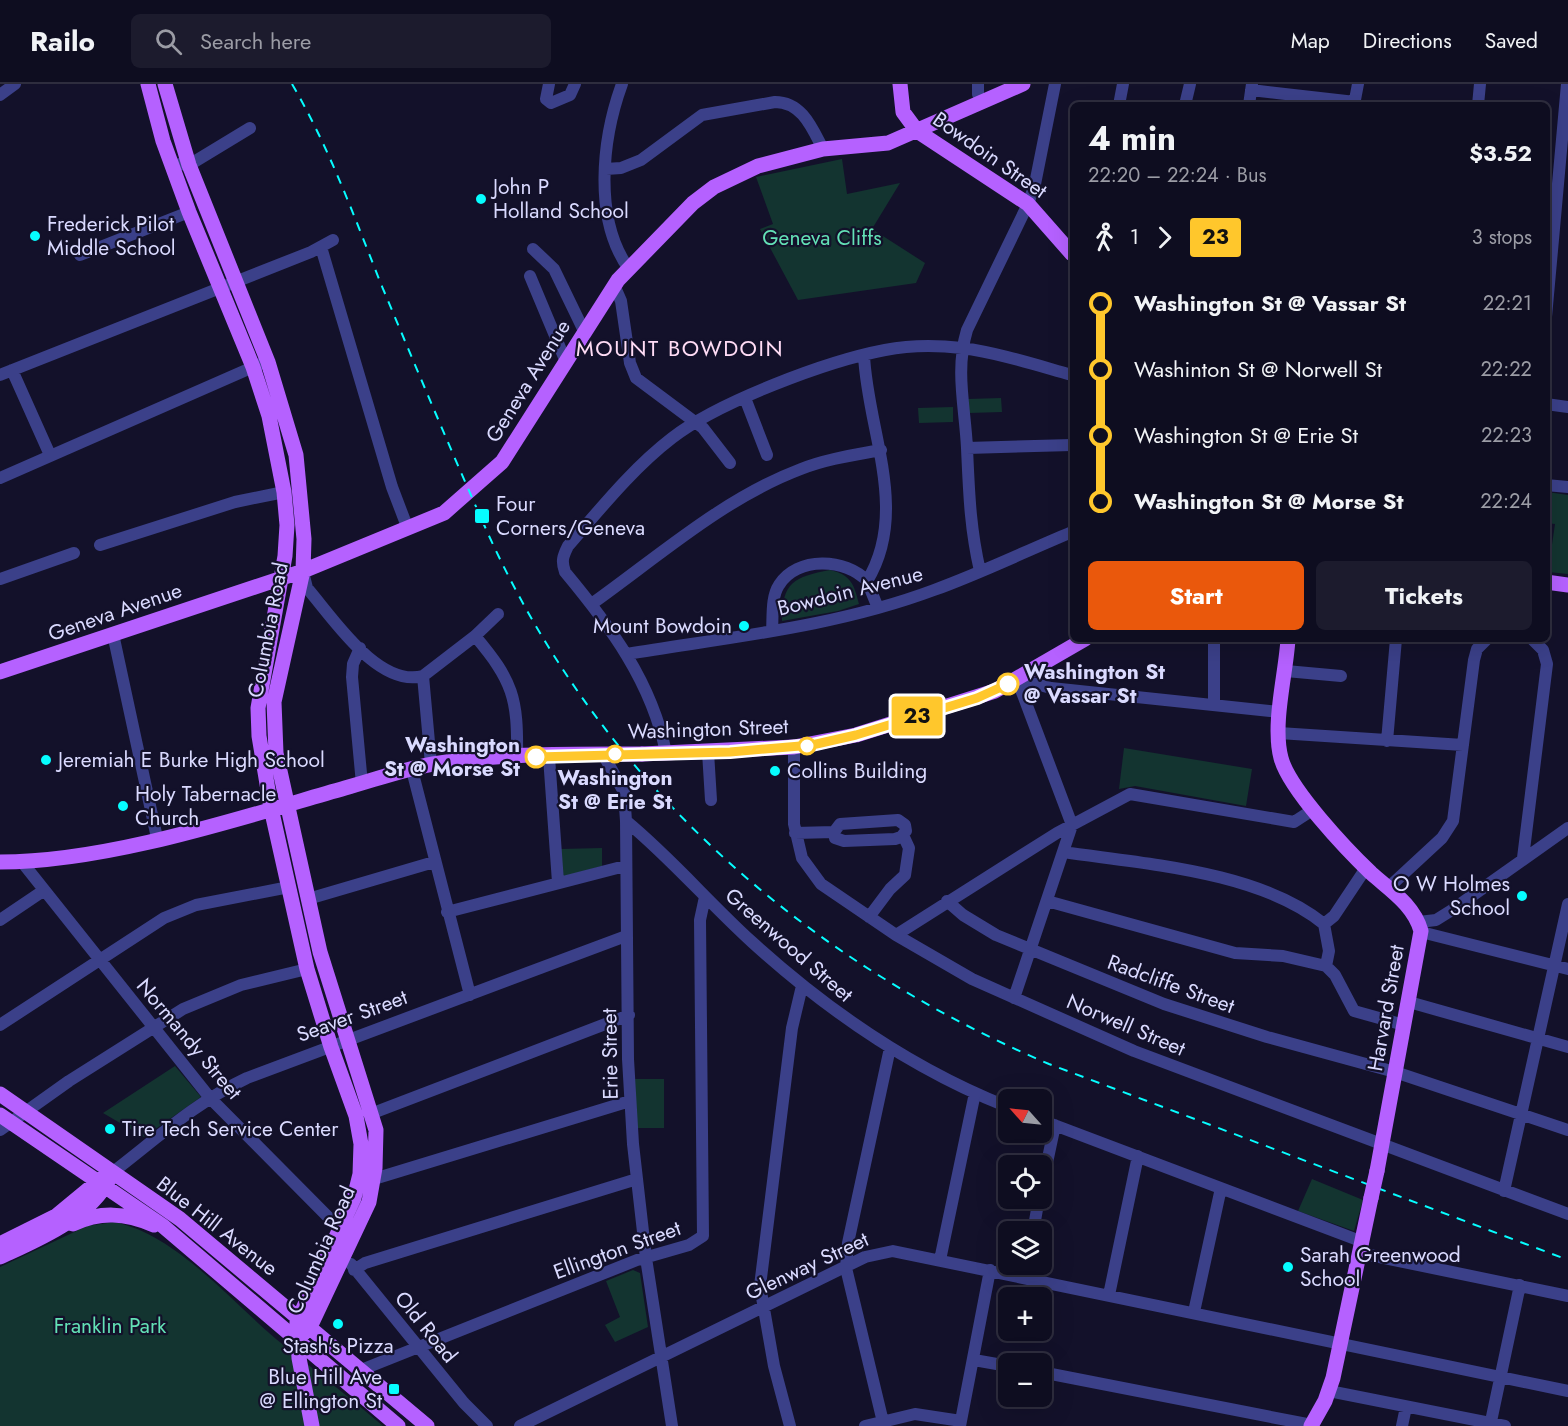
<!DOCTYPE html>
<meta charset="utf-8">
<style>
:root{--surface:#0e0d20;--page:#1c1b2d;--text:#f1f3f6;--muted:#9b9ca5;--line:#2e2d3e;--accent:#ea580c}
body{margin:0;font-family:Jost,sans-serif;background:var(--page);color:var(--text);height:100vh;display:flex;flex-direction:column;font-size:22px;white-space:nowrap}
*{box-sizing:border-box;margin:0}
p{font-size:20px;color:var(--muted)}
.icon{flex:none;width:33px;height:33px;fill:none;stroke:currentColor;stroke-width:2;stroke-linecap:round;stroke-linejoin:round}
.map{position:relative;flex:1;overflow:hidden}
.drawer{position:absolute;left:1070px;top:18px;width:480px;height:540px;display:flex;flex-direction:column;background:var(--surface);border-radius:9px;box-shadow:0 6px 24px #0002,0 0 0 2px var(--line)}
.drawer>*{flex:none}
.badge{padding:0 12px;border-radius:4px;font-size:21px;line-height:39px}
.needle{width:39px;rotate:297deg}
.fabs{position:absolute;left:998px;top:1005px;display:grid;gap:12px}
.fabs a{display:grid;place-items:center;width:54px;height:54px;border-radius:9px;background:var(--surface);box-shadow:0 6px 24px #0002,0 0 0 2px var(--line);font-size:30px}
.map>.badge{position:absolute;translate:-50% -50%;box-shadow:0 0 0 3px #fff}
.legs{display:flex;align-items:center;gap:9px;height:66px;padding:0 18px;font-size:20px}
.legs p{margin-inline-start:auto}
.overview{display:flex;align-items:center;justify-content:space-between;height:102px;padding:0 18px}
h1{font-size:33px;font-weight:700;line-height:45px}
.cta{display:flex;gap:12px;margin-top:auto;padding:12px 18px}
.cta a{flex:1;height:69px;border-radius:9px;background:var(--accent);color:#fff;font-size:24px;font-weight:700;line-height:69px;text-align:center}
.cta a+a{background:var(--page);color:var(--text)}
ul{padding:0 18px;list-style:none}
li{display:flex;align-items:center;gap:21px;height:66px;font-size:22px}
li i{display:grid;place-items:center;width:9px;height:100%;margin:0 8px;background:currentColor}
li i::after{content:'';width:15px;height:15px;margin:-8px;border:4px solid;border-radius:50%;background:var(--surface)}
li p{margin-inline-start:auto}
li:first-child i{background:linear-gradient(#0000 50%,currentColor 0)}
li:last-child i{background:linear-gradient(currentColor 50%,#0000 0)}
header{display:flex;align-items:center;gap:36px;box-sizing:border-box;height:84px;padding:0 30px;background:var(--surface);border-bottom:2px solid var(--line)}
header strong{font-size:28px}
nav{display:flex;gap:33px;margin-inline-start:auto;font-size:21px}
.search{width:420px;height:54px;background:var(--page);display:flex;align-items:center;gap:15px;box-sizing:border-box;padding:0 21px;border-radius:9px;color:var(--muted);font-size:22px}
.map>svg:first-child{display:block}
.green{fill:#133430}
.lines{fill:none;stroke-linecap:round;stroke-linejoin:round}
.minor{stroke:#3b4089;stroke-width:12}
.major{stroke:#b561ff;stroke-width:15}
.rail{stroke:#06fdff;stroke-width:2;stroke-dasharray:9 8;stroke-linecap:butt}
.major-bridge{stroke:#b561ff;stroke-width:15}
.line-1-casing{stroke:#fff;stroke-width:14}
.line-1{stroke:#ffc72c;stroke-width:9}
.poi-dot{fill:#06fdff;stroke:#13112a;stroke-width:2}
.stop-1-dot{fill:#fff;stroke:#ffc72c;stroke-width:3}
.labels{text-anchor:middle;stroke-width:4.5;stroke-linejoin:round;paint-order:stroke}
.street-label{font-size:21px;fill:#dadaff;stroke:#13112a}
.poi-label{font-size:21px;fill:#dadaff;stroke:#13112a;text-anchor:start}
.park-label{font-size:21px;fill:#63e1b6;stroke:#13112a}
.stop-label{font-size:21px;font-weight:bold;fill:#dadaff;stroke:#13112a;text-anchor:start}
.neighbourhood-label{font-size:22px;letter-spacing:1.5px;fill:#ffdcf5;stroke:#13112a}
</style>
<header>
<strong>Railo</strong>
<div class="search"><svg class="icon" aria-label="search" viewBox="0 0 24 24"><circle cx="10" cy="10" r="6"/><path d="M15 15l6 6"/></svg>Search here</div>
<nav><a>Map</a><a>Directions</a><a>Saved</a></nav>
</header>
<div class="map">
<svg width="1568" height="1342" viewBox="0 0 1568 1342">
<rect width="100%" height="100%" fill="#13112a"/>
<path class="green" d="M842,75l5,35 53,-11 -28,46 53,34 -9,20 -118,17 -38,-71 13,-5 -17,-47z
M1001,314l1,14 -33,1 -1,-14z
M953,323v15l-34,1 -1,-15z
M1547,408l21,3v79l-20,-2 7,-48 -8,-1z
M830,486c21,5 24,14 29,34l-21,7 -56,10c0,-39 12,-44 48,-51z
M1124,664l128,21 -6,37 -111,-20 -16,3z
M602,764v18l-40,11 -1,-28z
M175,982l26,31 -57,40 -41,-24z
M635,995h29v49h-28z
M1312,1095l51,21 -9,31 -56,-20z
M114,1138c61,12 115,77 162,117 36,29 72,57 107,87h-383v-159l87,-41z
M633,1186l7,3 8,54 -33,15 -10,-17 15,-8 -14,-36z"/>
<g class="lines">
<path class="minor" d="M549,0l-3,15 5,4 19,-8 5,-11
M622,0c-20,55 -29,135 7,185
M978,0v10l4,8
M1251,6l104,12
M0,11l15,-11
M1119,21l4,-21
M1185,21l5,-21
M1249,21l3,-21
M1354,21l4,-21
M1478,21l2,-21
M180,80l9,1 61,-37
M606,85l15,-1 20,-8 61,-45 73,-13c27,0 37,26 48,47
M321,163l71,240 16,42
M533,165l21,20 30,62
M80,171l109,-43
M530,192l36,86
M614,201l7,16 9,62 6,15 67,50 27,35
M1546,233l21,-233
M864,271c3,74 46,156 3,226l11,27
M12,286l38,85
M0,291l311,-123 22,-12
M745,314l22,57
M1546,320l22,3
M967,364l105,-3
M0,394l260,-114
M1546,401l22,2
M100,461l135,-43 49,-10
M980,487c-10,-43 -11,-79 -13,-123 -2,-41 -12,-78 0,-118l61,-126 7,-20 20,-100
M303,488l4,16c26,30 71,100 116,88l8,88
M0,495l74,-26
M593,519c66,-47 131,-105 208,-134 25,-10 53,-14 80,-19
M772,547c1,-14 -1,-34 7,-46 18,-29 67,-27 88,-4
M113,550l44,204
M475,552c38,45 43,62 42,121
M1214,555v66
M360,564l-7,16 -1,13 10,107
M627,570c103,-17 208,-27 307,-64 47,-17 92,-39 138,-58
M1286,587l55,5
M423,592l52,-40 23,-22
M1017,595l34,9 229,24
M1279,649l184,12
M1387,657l9,-102
M794,663v77l8,34 19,26 75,51 76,44 162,72 434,163
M708,668l3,48
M666,669c-14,-71 -56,-127 -101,-181 -4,-11 -2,-16 3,-26 33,-38 65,-78 104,-108 46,-36 155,-77 213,-88 25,-5 52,-5 77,-2 37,5 74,17 110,27
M603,670l21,38 2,29 2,238 5,85 13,114 26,168
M549,673l9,125
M412,686l58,225
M626,737c45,37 83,82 126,121 76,69 160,127 256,165
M795,749l39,-1 1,6 9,3 51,-2 6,-2 5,-6 -1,-6 -7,-5 -58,4 -6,8
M1063,768c82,12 196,19 261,72
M1523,774l24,-194 -4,-14 -11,-11
M22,778l188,236 130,131
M1388,804l54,-50 11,-17 21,-161 3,-11 10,-10
M308,815l126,-37
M947,817l16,14 33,20 168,69 103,33 128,35 173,58
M1047,817l188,52 48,3 43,10 9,9 19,36 50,14
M447,828l178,-46
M869,833l21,-28 15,-14 4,-27 -6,-13
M0,836l43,-29
M1419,838l17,-2 16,-10 116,-82
M1324,840l10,-8 32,-48
M1324,840l5,27 -3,15
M1421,848l147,37
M896,851l161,-102 73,-39 164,28 20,-13
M1014,914l58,-173 -55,-146
M1409,918l159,45
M0,941l164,-107 32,-13 93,-18
M373,1029l256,-98
M1041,1036l322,122
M0,1046l69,-49 114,-72 58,-24 66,-16
M113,1088c43,-33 83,-70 134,-94l379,-142
M374,1095l256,-78
M1041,1107l14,-66
M1504,1107l64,-287
M1033,1148l6,-34
M1360,1169l208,43
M940,1176l35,-167
M351,1180l113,139 23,23
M354,1186l11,-7 272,-84
M1023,1192l3,-12
M1109,1211l29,-139
M1194,1228l27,-124
M974,1276l34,6
M361,1286l276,-110 52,-15 14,-9 -3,-316 5,-23
M1041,1288l271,53
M1329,1307l176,35
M883,1338l-37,-154 2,-25 42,-195
M520,1342l345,-169 28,-6 675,140
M790,1342l-16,-60 -14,-80 32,-258 10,-42
M865,1342l50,-12 46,7
M960,1342l30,-156
M1402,1342l4,-19
M1490,1342l30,-141"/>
<path class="major" d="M148,0l15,57 26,71 64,155 16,49 15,76 3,33 -2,31 -27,152 1,28 12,72 36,161 24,78 25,69 5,28 -1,30 -6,24 -57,124 2,36 13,68
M165,0l24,81 79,197 28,93 8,84 -1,32 -29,131 2,51 44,199 56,178 -1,38 -6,34 -59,125 -13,13
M900,0l3,28 14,19 111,73 44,50
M1546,498l22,3
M1288,555c-2,35 -16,85 -7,119 8,31 66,92 90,115 19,17 43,32 50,58l-44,240
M0,588l303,-101 141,-58 58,-51 116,-182 75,-77 21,-16 44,-21 65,-17 65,-6 135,-59
M642,670l152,-7 62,-12 139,-44 90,-52
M0,778c108,0 240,-44 345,-74 29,-8 59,-19 88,-24 58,-10 126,-10 185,-10
M0,1010l180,125 247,207
M0,1031l163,111 235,200
M73,1140c28,-13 52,-11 81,1
M0,1160l56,-28 46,-38
M0,1173c41,-19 88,-38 110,-79
M1311,1342l14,-25 8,-23 38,-180"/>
<path class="rail" d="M292,0c37,63 62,132 89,200 34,81 68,162 104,243 112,251 313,430 564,537l519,196"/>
<path class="major-bridge" d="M618,670h24
M1371,1114l6,-27"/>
</g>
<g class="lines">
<defs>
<path id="line-1" d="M536,673l194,-5 82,-7 44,-10 121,-37 31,-14"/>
</defs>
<use href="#line-1" class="line-1-casing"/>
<use href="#line-1" class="line-1"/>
</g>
<g class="poi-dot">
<circle cx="481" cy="115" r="6"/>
<circle cx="35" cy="152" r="6"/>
<rect x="474" y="424" width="16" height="16" rx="3"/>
<circle cx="744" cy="542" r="6"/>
<circle cx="46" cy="676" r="6"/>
<circle cx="775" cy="687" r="6"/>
<circle cx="123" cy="722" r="6"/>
<circle cx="1522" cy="812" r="6"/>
<circle cx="110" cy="1045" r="6"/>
<circle cx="1288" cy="1183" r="6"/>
<circle cx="338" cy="1240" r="6"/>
<rect x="388" y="1299" width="12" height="12" rx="3"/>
</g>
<g class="stop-1-dot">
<circle cx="1008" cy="600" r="10"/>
<circle cx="807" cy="662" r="8"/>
<circle cx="615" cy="670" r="8"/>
<circle cx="536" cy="673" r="10"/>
</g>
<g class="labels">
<g class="street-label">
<text transform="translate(990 71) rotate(35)" y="7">Bowdoin Street</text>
<text transform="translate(528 297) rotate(-58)" y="7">Geneva Avenue</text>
<text transform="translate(850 507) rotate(-14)" y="7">Bowdoin Avenue</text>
<text transform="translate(115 528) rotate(-19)" y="7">Geneva Avenue</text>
<text transform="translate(268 546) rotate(-79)" y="7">Columbia Road</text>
<text transform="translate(708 645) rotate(-2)" y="7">Washington Street</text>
<text transform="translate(789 861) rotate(41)" y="7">Greenwood Street</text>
<text transform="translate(1171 900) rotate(20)" y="7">Radcliffe Street</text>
<text transform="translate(1386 924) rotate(-80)" y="7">Harvard Street</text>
<text transform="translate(352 932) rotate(-20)" y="7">Seaver Street</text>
<text transform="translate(1126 941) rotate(23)" y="7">Norwell Street</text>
<text transform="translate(189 955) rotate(50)" y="7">Normandy Street</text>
<text transform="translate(610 970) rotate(-91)" y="7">Erie Street</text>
<text transform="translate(217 1142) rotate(38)" y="7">Blue Hill Avenue</text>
<text transform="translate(321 1166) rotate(-66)" y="7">Columbia Road</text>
<text transform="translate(617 1166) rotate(-20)" y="7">Ellington Street</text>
<text transform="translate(807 1182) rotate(-25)" y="7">Glenway Street</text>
<text transform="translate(426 1243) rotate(51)" y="7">Old Road</text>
</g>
<g class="poi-label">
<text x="493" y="110">John P<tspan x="493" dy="24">Holland School</tspan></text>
<text x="47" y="147">Frederick Pilot<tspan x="47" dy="24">Middle School</tspan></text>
<text x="496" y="427">Four<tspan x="496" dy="24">Corners/Geneva</tspan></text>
<text x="732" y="549" text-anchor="end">Mount Bowdoin</text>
<text x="58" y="683">Jeremiah E Burke High School</text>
<text x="787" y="694">Collins Building</text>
<text x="135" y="717">Holy Tabernacle<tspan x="135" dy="24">Church</tspan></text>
<text x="1510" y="807" text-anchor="end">O W Holmes<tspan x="1510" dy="24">School</tspan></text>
<text x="122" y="1052">Tire Tech Service Center</text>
<text x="1300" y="1178">Sarah Greenwood<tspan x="1300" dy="24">School</tspan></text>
<text x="338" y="1269" text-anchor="middle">Stash's Pizza</text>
<text x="382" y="1300" text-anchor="end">Blue Hill Ave<tspan x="382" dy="24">@ Ellington St</tspan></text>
</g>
<g class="park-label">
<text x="822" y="161">Geneva Cliffs</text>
<text x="110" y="1249">Franklin Park</text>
</g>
<g class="stop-label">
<text x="1024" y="595">Washington St<tspan x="1024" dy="24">@ Vassar St</tspan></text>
<text x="520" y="668" text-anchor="end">Washington<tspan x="520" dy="24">St @ Morse St</tspan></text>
<text x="615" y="701" text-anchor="middle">Washington<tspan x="615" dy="24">St @ Erie St</tspan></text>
</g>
<g class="neighbourhood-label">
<text x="680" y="272">MOUNT BOWDOIN</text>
</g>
</g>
</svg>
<div class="fabs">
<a><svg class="needle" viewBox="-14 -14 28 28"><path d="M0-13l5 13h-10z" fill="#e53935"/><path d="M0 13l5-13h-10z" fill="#9b9ca5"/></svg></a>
<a><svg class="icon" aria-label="locate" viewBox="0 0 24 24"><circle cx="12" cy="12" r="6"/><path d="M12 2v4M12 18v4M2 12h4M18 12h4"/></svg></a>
<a><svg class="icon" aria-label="layers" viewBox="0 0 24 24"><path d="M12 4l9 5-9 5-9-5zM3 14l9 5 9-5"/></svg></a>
<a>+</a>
<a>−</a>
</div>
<b class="badge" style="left:917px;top:632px;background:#ffc72c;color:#111">23</b>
<section class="drawer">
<div class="overview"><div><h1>4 min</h1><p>22:20 – 22:24 · Bus</p></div><b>$3.52</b></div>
<div class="legs"><svg class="icon" aria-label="walk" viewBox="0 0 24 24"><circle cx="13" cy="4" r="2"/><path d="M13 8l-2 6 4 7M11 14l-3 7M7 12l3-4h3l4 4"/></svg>1<svg class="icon" aria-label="forward" viewBox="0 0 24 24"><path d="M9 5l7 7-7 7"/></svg><b class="badge" style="background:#ffc72c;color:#111">23</b><p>3 stops</p></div>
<ul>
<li><i style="color:#ffc72c"></i><b>Washington St @ Vassar St</b><p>22:21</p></li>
<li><i style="color:#ffc72c"></i><span>Washinton St @ Norwell St</span><p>22:22</p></li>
<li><i style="color:#ffc72c"></i><span>Washington St @ Erie St</span><p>22:23</p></li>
<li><i style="color:#ffc72c"></i><b>Washington St @ Morse St</b><p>22:24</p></li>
</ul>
<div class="cta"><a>Start</a><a>Tickets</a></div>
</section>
</div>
